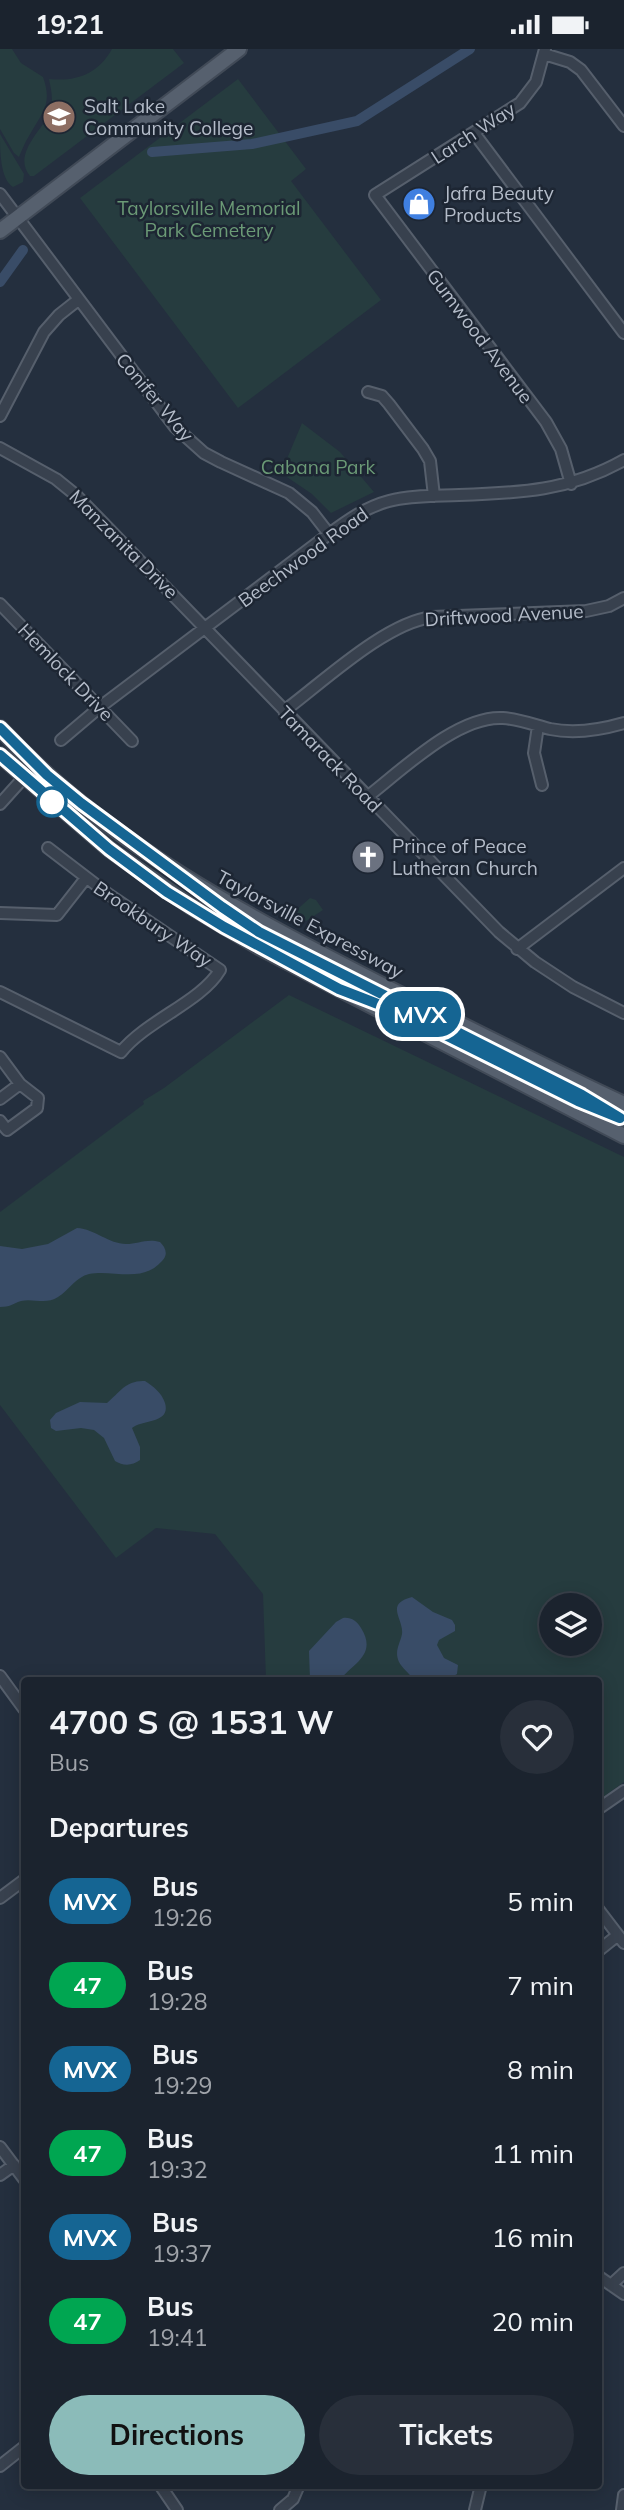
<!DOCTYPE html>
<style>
:root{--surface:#1b232e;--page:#282f3a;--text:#f1f3f6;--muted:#a0a4aa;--line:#39404a;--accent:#8bbbb9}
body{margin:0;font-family:Mulish,sans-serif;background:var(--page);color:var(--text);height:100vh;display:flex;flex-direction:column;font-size:26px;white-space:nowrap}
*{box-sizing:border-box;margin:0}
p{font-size:23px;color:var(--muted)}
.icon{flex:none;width:38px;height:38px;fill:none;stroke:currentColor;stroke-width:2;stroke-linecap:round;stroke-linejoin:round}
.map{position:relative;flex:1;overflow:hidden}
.drawer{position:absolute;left:21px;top:1628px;width:581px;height:812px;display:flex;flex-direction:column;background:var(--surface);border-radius:7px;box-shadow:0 4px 18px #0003,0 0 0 2px var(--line)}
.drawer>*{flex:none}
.badge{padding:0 14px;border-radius:23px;font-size:24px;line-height:46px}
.buttons{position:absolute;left:539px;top:1544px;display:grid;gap:14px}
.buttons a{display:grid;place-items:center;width:63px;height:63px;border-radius:50%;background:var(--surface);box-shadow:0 4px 18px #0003,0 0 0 2px var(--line);font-size:35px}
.map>.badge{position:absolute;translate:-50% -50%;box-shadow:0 0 0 4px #fff}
h2{padding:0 28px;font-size:26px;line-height:63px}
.round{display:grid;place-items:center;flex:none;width:74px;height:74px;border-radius:37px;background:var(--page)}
.summary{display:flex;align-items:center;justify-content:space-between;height:119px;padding:0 28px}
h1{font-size:33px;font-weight:700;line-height:52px}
.cta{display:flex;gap:14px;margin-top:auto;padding:14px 28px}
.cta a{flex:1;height:80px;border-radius:42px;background:var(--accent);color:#111;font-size:28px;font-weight:700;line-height:80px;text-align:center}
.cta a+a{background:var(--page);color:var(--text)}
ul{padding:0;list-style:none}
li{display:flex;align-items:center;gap:21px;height:84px;padding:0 28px}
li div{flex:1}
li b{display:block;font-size:26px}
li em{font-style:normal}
li .badge{min-width:77px;font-weight:700;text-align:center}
.status{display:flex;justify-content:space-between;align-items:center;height:49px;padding:0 35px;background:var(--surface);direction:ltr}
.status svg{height:19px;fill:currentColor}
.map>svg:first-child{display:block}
.green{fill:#263c3f;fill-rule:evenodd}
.water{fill:#394c67}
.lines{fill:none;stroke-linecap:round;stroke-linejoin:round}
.canal{stroke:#394c67;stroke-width:10}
.minor-casing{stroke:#565f6c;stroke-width:14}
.major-casing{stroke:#414a57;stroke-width:18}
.minor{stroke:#38414e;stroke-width:10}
.major{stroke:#56606e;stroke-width:14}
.line-casing{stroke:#fff;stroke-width:16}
.line{stroke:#156593;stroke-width:10}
.stop-dot{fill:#fff;stroke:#156593;stroke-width:3.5}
.labels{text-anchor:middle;stroke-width:5;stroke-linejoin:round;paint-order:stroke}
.poi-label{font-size:19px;fill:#b4bcc9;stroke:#1d2633;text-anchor:start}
.street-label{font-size:19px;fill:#b4bcc9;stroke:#1d2633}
.park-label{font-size:19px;fill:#6b9a76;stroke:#1d2633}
</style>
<div class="status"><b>19:21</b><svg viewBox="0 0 49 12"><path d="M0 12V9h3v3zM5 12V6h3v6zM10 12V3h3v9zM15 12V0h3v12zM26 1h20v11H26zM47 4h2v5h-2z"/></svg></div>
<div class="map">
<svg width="624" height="2461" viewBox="0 0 624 2461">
<rect width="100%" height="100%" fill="#242f3e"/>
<path class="green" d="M0,0h12l9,14 22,14c10,28 -1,35 -14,59 -4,6 -7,14 -10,21l-5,-4 -14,-24z
M112,0h61l11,14 -150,113h-4c-18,-22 12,-45 20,-64 4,-11 1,-23 -1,-33 27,3 49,-5 63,-30z
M238,30l68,90 -15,12 90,119 -143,108 -158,-210z
M0,85l24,40 -1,8 -10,5c-13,-8 -13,-37 -13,-53z
M302,374l38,29 34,40 -43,21 -19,-19 -31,-21z
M310,849l6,2 7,10 -17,11 -14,-7z
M289,946l335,162v625l-25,18 -1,-120h-332l-3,-86 -48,-60 -59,-6 -40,30 -116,-153v-193l144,-108 -1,-3 21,-13zM551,1556h39v38h-39z"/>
<path class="water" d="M77,1179c18,1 32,16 49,16 12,0 21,-6 34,-2 5,5 9,12 2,19 -20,23 -49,8 -73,13 -13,3 -20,16 -31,23 -12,8 -25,1 -37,4 -9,3 -11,6 -21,6v-61l22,3 26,-5z
M145,1332c8,5 17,12 20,22 6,21 -23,16 -33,25l8,19v13c-8,6 -17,6 -25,1l-11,-23 -10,-8 -13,-2 -25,3 -5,-3 -1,-8 6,-7 24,-11 27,1c13,-11 19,-23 38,-22z
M412,1548l21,15 19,8 3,5v6l-16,9 -2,5 7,13 14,7 -1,9c-13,9 -28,6 -43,6 -4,-6 -12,-12 -15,-18 -5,-11 1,-18 3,-28 2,-15 -18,-30 10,-37z
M343,1569c8,-1 14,3 18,10 17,27 -9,36 -21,52h-30l-1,-29 27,-29z"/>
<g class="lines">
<path class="canal" d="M152,103l100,-8 105,-23 113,-72
M0,233l23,-32"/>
<defs>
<path id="minor" d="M545,0l-9,33 -16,21 -145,92 171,227 15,27 10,35
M544,5l26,8 11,8 43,56
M474,84l150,200
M0,145l175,233 29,26 17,9 68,31 23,19 17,22
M368,343l14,4 7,8 34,45 7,12 4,35
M0,367l44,-84 15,-17 19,-15
M0,399l56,31 21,17 422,436 36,30 38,25 51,26
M0,555l132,137
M284,662c39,-29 101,-88 148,-94l154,-6 23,-5 15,-8
M538,677l-4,27 8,32
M61,691l39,-33 229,-173c19,-14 37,-27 60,-33 22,-6 47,-5 70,-6 61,-2 110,-4 165,-35
M367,748c35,-27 91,-82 136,-79 16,1 32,7 47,11 25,5 50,1 74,-6
M0,755l36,-40
M0,864l57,2 29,-37
M517,900l107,-81
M0,943l121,60c26,-32 80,-50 99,-82l-112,-76 -60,-46
M0,1008l20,27 18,14 -1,10 -30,22 -7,-9
M0,1050l20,-15
M0,1627l24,33
M598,1760l26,-18
M0,1849l24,-18
M598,1860l26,34
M598,1902l20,-16
M0,2098l24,32
M0,2126l14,-10
M598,2227l26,18
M611,2236l13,-12
M0,2417l24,-19
M160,2436l17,25
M280,2461l13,-11 6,-14
M475,2461l6,-25
M622,2461l2,-15"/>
<path id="major" d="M0,182l239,-182
M0,679c107,116 247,188 386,259 79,39 158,80 238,117
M0,706l109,94 81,57 69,41 80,42 285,147"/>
</defs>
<use href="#minor" class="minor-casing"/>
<use href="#major" class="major-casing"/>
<use href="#minor" class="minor"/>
<use href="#major" class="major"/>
</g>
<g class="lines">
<defs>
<path id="line" d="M0,679l47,47 34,28 141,104 37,25 323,163 38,23 -42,-17 -177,-88 -62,-24 -115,-62 -57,-35 -58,-43 -109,-94"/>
</defs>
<use href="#line" class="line-casing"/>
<use href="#line" class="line"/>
</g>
<defs>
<symbol id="university-disc" viewBox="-11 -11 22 22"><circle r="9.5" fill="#8d6e63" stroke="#1d2633"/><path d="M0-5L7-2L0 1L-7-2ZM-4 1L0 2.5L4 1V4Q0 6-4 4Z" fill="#fff"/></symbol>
<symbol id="shop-disc" viewBox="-11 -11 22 22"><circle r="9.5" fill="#3f7fe0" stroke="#1d2633"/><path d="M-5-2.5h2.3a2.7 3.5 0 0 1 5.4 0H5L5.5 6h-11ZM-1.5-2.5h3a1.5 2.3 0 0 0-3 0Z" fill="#fff"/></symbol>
<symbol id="church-disc" viewBox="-11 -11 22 22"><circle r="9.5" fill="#6b7280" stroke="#1d2633"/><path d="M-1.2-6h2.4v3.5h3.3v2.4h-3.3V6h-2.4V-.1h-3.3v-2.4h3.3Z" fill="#fff"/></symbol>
</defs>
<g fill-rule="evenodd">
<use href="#university-disc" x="40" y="49" width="38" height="38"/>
<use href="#shop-disc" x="400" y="136" width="38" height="38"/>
<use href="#church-disc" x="349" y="789" width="38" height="38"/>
</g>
<circle class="stop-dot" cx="52" cy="753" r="14"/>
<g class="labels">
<g class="poi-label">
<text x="84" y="64">Salt Lake<tspan x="84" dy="22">Community College</tspan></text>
<text x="444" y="151">Jafra Beauty<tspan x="444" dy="22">Products</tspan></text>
<text x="392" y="804">Prince of Peace<tspan x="392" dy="22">Lutheran Church</tspan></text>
</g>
<g class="street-label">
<text transform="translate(473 84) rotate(-33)" y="7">Larch Way</text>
<text transform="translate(480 287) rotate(53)" y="7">Gumwood Avenue</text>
<text transform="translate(155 348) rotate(50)" y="7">Conifer Way</text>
<text transform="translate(124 495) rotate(45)" y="7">Manzanita Drive</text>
<text transform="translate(303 508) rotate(-36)" y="7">Beechwood Road</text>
<text transform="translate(504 566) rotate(-3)" y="7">Driftwood Avenue</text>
<text transform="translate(66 623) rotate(46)" y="7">Hemlock Drive</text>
<text transform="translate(330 710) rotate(46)" y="7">Tamarack Road</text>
<text transform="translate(153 875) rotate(34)" y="7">Brookbury Way</text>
<text transform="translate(310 875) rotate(28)" y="7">Taylorsville Expressway</text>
</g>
<g class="park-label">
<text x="209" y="166">Taylorsville Memorial<tspan x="209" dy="22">Park Cemetery</tspan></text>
<text x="318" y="425">Cabana Park</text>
</g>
</g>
</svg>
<div class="buttons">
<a><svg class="icon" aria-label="layers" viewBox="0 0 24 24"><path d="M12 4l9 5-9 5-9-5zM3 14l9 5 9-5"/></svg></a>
</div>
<b class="badge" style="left:420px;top:965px;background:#156593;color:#fff">MVX</b>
<section class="drawer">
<div class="summary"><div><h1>4700 S @ 1531 W</h1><p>Bus</p></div><a class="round"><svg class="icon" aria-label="heart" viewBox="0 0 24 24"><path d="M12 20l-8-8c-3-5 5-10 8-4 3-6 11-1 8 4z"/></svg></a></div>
<h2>Departures</h2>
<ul>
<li><span class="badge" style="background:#156593;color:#fff">MVX</span><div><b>Bus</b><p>19:26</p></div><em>5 min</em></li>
<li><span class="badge" style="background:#00a651;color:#fff">47</span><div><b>Bus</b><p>19:28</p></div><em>7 min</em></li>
<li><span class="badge" style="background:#156593;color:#fff">MVX</span><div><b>Bus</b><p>19:29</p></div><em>8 min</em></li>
<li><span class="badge" style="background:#00a651;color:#fff">47</span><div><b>Bus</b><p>19:32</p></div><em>11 min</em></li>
<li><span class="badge" style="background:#156593;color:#fff">MVX</span><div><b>Bus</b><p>19:37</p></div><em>16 min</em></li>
<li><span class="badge" style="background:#00a651;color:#fff">47</span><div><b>Bus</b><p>19:41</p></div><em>20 min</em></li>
</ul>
<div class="cta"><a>Directions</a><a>Tickets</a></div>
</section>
</div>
